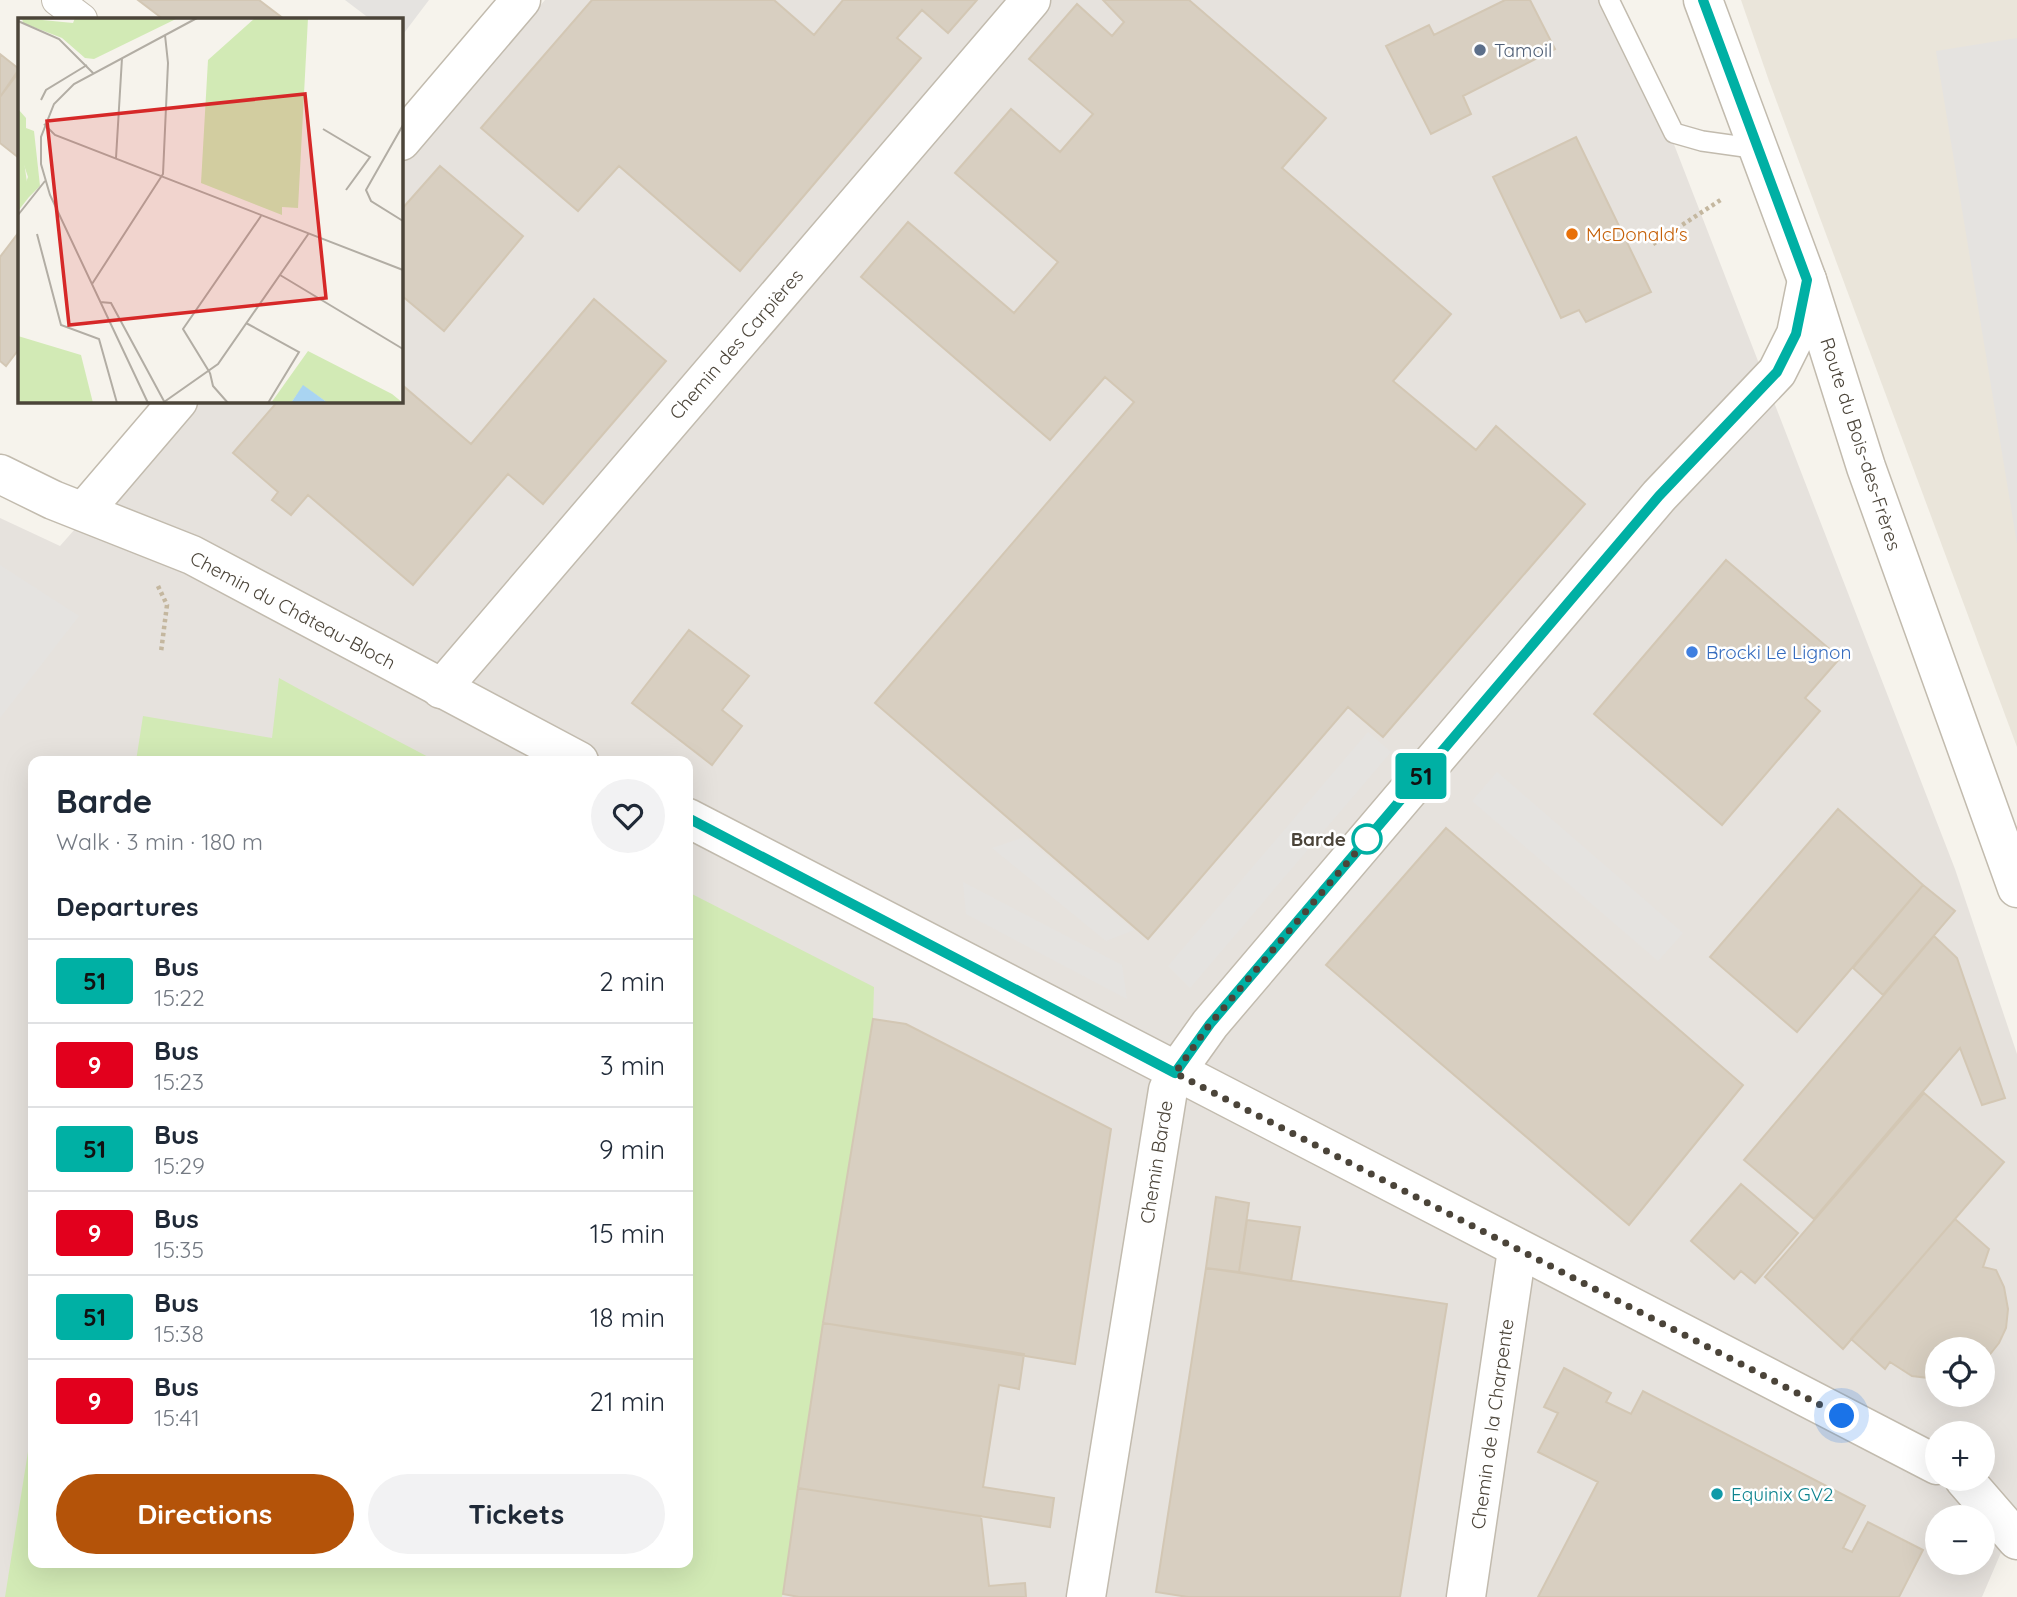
<!DOCTYPE html>
<meta charset="utf-8">
<style>
:root{--surface:#fff;--page:#f2f2f3;--text:#1f2937;--muted:#747a83;--line:#e0e1e3;--accent:#b45309}
body{margin:0;font-family:Quicksand,sans-serif;background:var(--page);color:var(--text);height:100vh;display:flex;flex-direction:column;font-size:26px;white-space:nowrap}
*{box-sizing:border-box;margin:0}
p{font-size:23px;color:var(--muted)}
.icon{flex:none;width:38px;height:38px;fill:none;stroke:currentColor;stroke-width:2;stroke-linecap:round;stroke-linejoin:round}
.map{position:relative;flex:1;overflow:hidden}
.panel{position:absolute;left:28px;top:756px;width:665px;height:812px;display:flex;flex-direction:column;background:var(--surface);border-radius:14px;box-shadow:0 7px 28px #0002}
.panel>*{flex:none}
.badge{padding:0 14px;border-radius:5px;font-size:24px;line-height:46px}
.buttons{position:absolute;left:1925px;top:1337px;display:grid;gap:14px}
.buttons a{display:grid;place-items:center;width:70px;height:70px;border-radius:50%;background:var(--surface);box-shadow:0 7px 28px #0002;font-size:35px}
.you{position:absolute;width:35px;height:35px;margin:-18px;border:5px solid #fff;border-radius:50%;background:#1a73e8;box-shadow:0 0 0 10px #1a73e833}
.map>.badge{position:absolute;translate:-50% -50%;box-shadow:0 0 0 4px #fff}
h2{padding:0 28px;font-size:26px;line-height:63px}
.round{display:grid;place-items:center;flex:none;width:74px;height:74px;border-radius:37px;background:var(--page)}
.head{display:flex;align-items:center;justify-content:space-between;height:119px;padding:0 28px}
h1{font-size:33px;font-weight:800;line-height:52px}
.button{display:flex;gap:14px;margin-top:auto;padding:14px 28px}
.button a{flex:1;height:80px;border-radius:42px;background:var(--accent);color:#fff;font-size:28px;font-weight:800;line-height:80px;text-align:center}
.button a+a{background:var(--page);color:var(--text)}
ul{padding:0;list-style:none}
li{display:flex;align-items:center;gap:21px;height:84px;padding:0 28px;border-top:2px solid var(--line)}
li div{flex:1}
li b{display:block;font-size:26px}
li em{font-style:normal}
li .badge{min-width:77px;font-weight:700;text-align:center}
.map>svg:first-child{display:block}
.residential{fill:#eae5da}
.industrial{fill:#e6e2dd;fill-rule:evenodd}
.garden{fill:#d2eab5}
.parking{fill:#e5e3e0}
.building{fill:#d8cfc1;stroke:#d3c7b4;stroke-width:2}
.lines{fill:none;stroke-linecap:round;stroke-linejoin:round}
.service-casing{stroke:#c2bbae;stroke-width:22}
.pedestrian-casing{stroke:#c2bbae;stroke-width:32}
.minor-casing{stroke:#c2bbae;stroke-width:41}
.tertiary-casing{stroke:#c2bbae;stroke-width:41}
.path{stroke:#c4b79f;stroke-width:4.5;stroke-dasharray:3.5 3.5;stroke-linecap:butt}
.service{stroke:#fff;stroke-width:19}
.pedestrian{stroke:#fff;stroke-width:30}
.minor{stroke:#fff;stroke-width:38}
.tertiary{stroke:#fff;stroke-width:38}
.line-casing{stroke:#fff;stroke-width:16}
.line{stroke:#00b0a4;stroke-width:10}
.walk{stroke:#4b4439;stroke-width:7;stroke-dasharray:0 12.6}
.service-dot{fill:#5c6f8a;stroke:#fff;stroke-width:2.5}
.food-dot{fill:#e8710a;stroke:#fff;stroke-width:2.5}
.shop-dot{fill:#3f7fe0;stroke:#fff;stroke-width:2.5}
.stop-dot{fill:#fff;stroke:#00b0a4;stroke-width:3.5}
.culture-dot{fill:#0f9aa8;stroke:#fff;stroke-width:2.5}
.labels{text-anchor:middle;stroke-width:5;stroke-linejoin:round;paint-order:stroke}
.service-label{font-size:19px;fill:#4e5e75;stroke:#fff;text-anchor:start}
.food-label{font-size:19px;fill:#c56008;stroke:#fff;text-anchor:start}
.street-label{font-size:19px;fill:#4b4439;stroke:#fff}
.shop-label{font-size:19px;fill:#366cbe;stroke:#fff;text-anchor:start}
.stop-label{font-size:19px;font-weight:bold;fill:#4b4439;stroke:#fff;text-anchor:end}
.culture-label{font-size:19px;fill:#0d838f;stroke:#fff;text-anchor:start}
.inset-road{fill:none;stroke:#b2ada4;stroke-width:2}
.view{fill:#d62828;fill-opacity:0.15;stroke:#d62828;stroke-width:3.5}
.inset-edge{fill:none;stroke:#4b4439;stroke-width:3.5}
</style>
<div class="map">
<svg width="2017" height="1597" viewBox="0 0 2017 1597">
<rect width="100%" height="100%" fill="#f6f3ec"/>
<path class="residential" d="M1741,0h276v747l-248,-666z"/>
<path class="industrial" d="M545,0h1073l337,869 62,185v461l-35,82h-1982v-1079l60,28 128,-145h213v-239zM33,761h655v802h-655zM1937,1349h46v46h-46zM1937,1433h46v46h-46zM1937,1517h46v46h-46z"/>
<path class="garden" d="M279,678l20,11 137,72h-300l7,-45 129,22z
M688,892l186,95 -1,32 -91,578h-777l28,-177v143h655z"/>
<path class="parking" d="M345,0h84l-28,37v-18h-31z
M2017,38v506l-81,-493z
M0,565l79,51 -79,102z
M1368,732l23,20 -201,236 -22,-22z
M1497,772l186,161 -25,28 -186,-160z
M1025,837l109,93 -28,11 -114,-93z
M963,882l159,83 5,34 -161,-85z"/>
<path class="building" d="M138,0h121l25,19h-121z
M592,0h182l40,35 29,-35h134l-29,33 -26,-23 -25,28 24,20 -181,213 -121,-105 -41,45 -97,-83z
M1103,0h86l137,118 -44,50 169,146 -58,67 83,69 20,-24 89,78 -202,233 -35,-30 -200,232 -273,-236 259,-301 -29,-25 -55,63 -189,-163 47,-55 106,91 44,-51 -103,-89 56,-64 49,43 33,-38 -64,-55 48,-55 35,32 12,-14z
M1505,0h25l25,49 -92,47 8,18 -40,20 -45,-88 43,-21 5,10z
M0,54l19,15 -19,28z
M19,72v86l-19,-15v-46z
M1576,137l75,155 -65,30 -7,-12 -18,8 -68,-141z
M440,166l83,70 -79,95 -43,-36v-85z
M19,232v117l-13,17 -6,-5v-104z
M594,299l72,62 -123,143 -35,-30 -95,111 -105,-90 -17,20 -19,-15 6,-8 -45,-39 45,-52h123v-17l70,60z
M1726,560l114,98 -35,40 15,13 -98,114 -128,-111z
M689,630l60,46 -27,34 20,16 -30,39 -80,-62z
M1838,809l85,76 -126,147 -87,-75z
M1446,828l297,257 -114,140 -303,-260z
M1923,885l32,26 -72,84 -30,-27z
M1934,936l23,22 48,140 -23,7 -22,-57 -146,171 -70,-59z
M873,1019l33,5 205,105 -36,235 -252,-41z
M1924,1093l80,69 -161,187 -78,-72z
M1741,1184l57,49 -43,50 -14,-12 -7,8 -43,-38z
M1216,1197l33,6 -10,69 -33,-4z
M1955,1219l34,30 -6,18 13,3 8,17 4,22 -2,19 -7,15 -16,20v-14h-46v30l-25,-3 -22,-14 -5,7 -34,-30z
M1247,1220l53,7 -9,54 -52,-9z
M1206,1268l241,36 -47,293h-212l-32,-5z
M823,1323l201,31 -5,35 -20,-4 -16,102 71,11 -4,29 -252,-39z
M1564,1368l47,25 -5,9 25,12 12,-23 222,115 -22,42 9,4 16,-30 55,28 -24,47h-361l60,-115 -60,-30 20,-39 -14,-6z
M798,1488l183,28 8,70 36,-3 1,14h-227l-16,-3z"/>
<g class="lines">
<defs>
<path id="service" d="M1609,0l65,133 28,8 57,8"/>
<path id="pedestrian" d="M57,0l25,19"/>
<path id="minor" d="M401,141l120,-141
M84,511l94,-110
M441,689l590,-689
M1086,1597l82,-507 7,-17 35,-49 449,-528 118,-124 19,-38 11,-54
M1466,1597l51,-347"/>
<path id="tertiary" d="M1703,0l104,280 59,187 151,421
M0,474l53,26 139,55 387,206
M688,818l1249,647
M1964,1479l53,61"/>
</defs>
<use href="#service" class="service-casing"/>
<use href="#pedestrian" class="pedestrian-casing"/>
<use href="#minor" class="minor-casing"/>
<use href="#tertiary" class="tertiary-casing"/>
<path class="path" d="M1653,244l69,-45
M158,586l9,19 -6,47"/>
<use href="#service" class="service"/>
<use href="#pedestrian" class="pedestrian"/>
<use href="#minor" class="minor"/>
<use href="#tertiary" class="tertiary"/>
</g>
<g class="lines">
<defs>
<path id="line" d="M688,818l487,255 35,-49 449,-528 118,-124 19,-38 11,-54 -104,-280"/>
</defs>
<use href="#line" class="line-casing"/>
<use href="#line" class="line"/>
<path class="walk" d="M1367,839l2,-2 -159,187 -35,49 667,343"/>
</g>
<circle class="service-dot" cx="1480" cy="50" r="7"/>
<circle class="food-dot" cx="1572" cy="234" r="7"/>
<circle class="shop-dot" cx="1692" cy="652" r="7"/>
<circle class="stop-dot" cx="1367" cy="839" r="14"/>
<circle class="culture-dot" cx="1717" cy="1494" r="7"/>
<g class="labels">
<g class="service-label">
<text x="1494" y="57">Tamoil</text>
</g>
<g class="food-label">
<text x="1586" y="241">McDonald's</text>
</g>
<g class="street-label">
<text transform="translate(736 344) rotate(-49)" y="7">Chemin des Carpières</text>
<text transform="translate(1861 444) rotate(72)" y="7">Route du Bois-des-Frères</text>
<text transform="translate(293 610) rotate(28)" y="7">Chemin du Château-Bloch</text>
<text transform="translate(1156 1162) rotate(-81)" y="7">Chemin Barde</text>
<text transform="translate(1492 1424) rotate(-82)" y="7">Chemin de la Charpente</text>
</g>
<g class="shop-label">
<text x="1706" y="659">Brocki Le Lignon</text>
</g>
<g class="stop-label">
<text x="1346" y="846">Barde</text>
</g>
<g class="culture-label">
<text x="1731" y="1501">Equinix GV2</text>
</g>
</g>
<g transform="translate(18 18)">
<rect width="385" height="385" fill="#f6f3ec"/>
<path d="M0,129l5,7 6,43 -11,14zM0,318l63,19 12,48h-75z" fill="#d2eab5"/>
<path d="M4,0l51,5 2,-5h103l-84,41 -9,-1 -23,-20 -39,-15zM0,91l8,9v10l8,3 6,55 -11,11 -7,-4 6,-16 -10,-30z" fill="#d2eab5"/>
<path d="M237,0h53l-10,190 -16,-1v8l-81,-32 7,-123zM290,333l84,43 11,9h-75l-25,-17 -12,17h-20z" fill="#d2eab5"/>
<path d="M285,367l25,18h-37z" fill="#a9d4f2"/>
<path class="inset-road" d="M0,3l41,18 34,34M23,82l5,-10 41,-25M26,106l11,11 348,135M385,107l-37,65 5,11 32,20M305,111l47,28 -24,33M98,140l6,-100M0,197l27,-34M19,216l24,91 38,14 18,64M262,257l123,74M74,266l71,-110 5,-111 -3,-28M82,284l11,1 54,100M228,305l53,29 -31,51M192,355l-27,-44 78,-113M192,355l3,13 15,17M146,384l54,-38 91,-131M130,385l-98,-208 -9,-31v-27l13,-33 20,-20 123,-66"/>
<path class="view" d="M287,76l21,204 -257,27 -22,-204z"/>
<rect width="385" height="385" class="inset-edge"/>
</g>
</svg>
<div class="buttons">
<a><svg class="icon" aria-label="locate" viewBox="0 0 24 24"><circle cx="12" cy="12" r="6"/><path d="M12 2v4M12 18v4M2 12h4M18 12h4"/></svg></a>
<a>+</a>
<a>−</a>
</div>
<div class="you" style="left:1842px;top:1416px"></div>
<b class="badge" style="left:1421px;top:776px;background:#00b0a4;color:#111">51</b>
<section class="panel">
<div class="head"><div><h1>Barde</h1><p>Walk · 3 min · 180 m</p></div><a class="round"><svg class="icon" aria-label="heart" viewBox="0 0 24 24"><path d="M12 20l-8-8c-3-5 5-10 8-4 3-6 11-1 8 4z"/></svg></a></div>
<h2>Departures</h2>
<ul>
<li><span class="badge" style="background:#00b0a4;color:#111">51</span><div><b>Bus</b><p>15:22</p></div><em>2 min</em></li>
<li><span class="badge" style="background:#e2001d;color:#fff">9</span><div><b>Bus</b><p>15:23</p></div><em>3 min</em></li>
<li><span class="badge" style="background:#00b0a4;color:#111">51</span><div><b>Bus</b><p>15:29</p></div><em>9 min</em></li>
<li><span class="badge" style="background:#e2001d;color:#fff">9</span><div><b>Bus</b><p>15:35</p></div><em>15 min</em></li>
<li><span class="badge" style="background:#00b0a4;color:#111">51</span><div><b>Bus</b><p>15:38</p></div><em>18 min</em></li>
<li><span class="badge" style="background:#e2001d;color:#fff">9</span><div><b>Bus</b><p>15:41</p></div><em>21 min</em></li>
</ul>
<div class="button"><a>Directions</a><a>Tickets</a></div>
</section>
</div>
